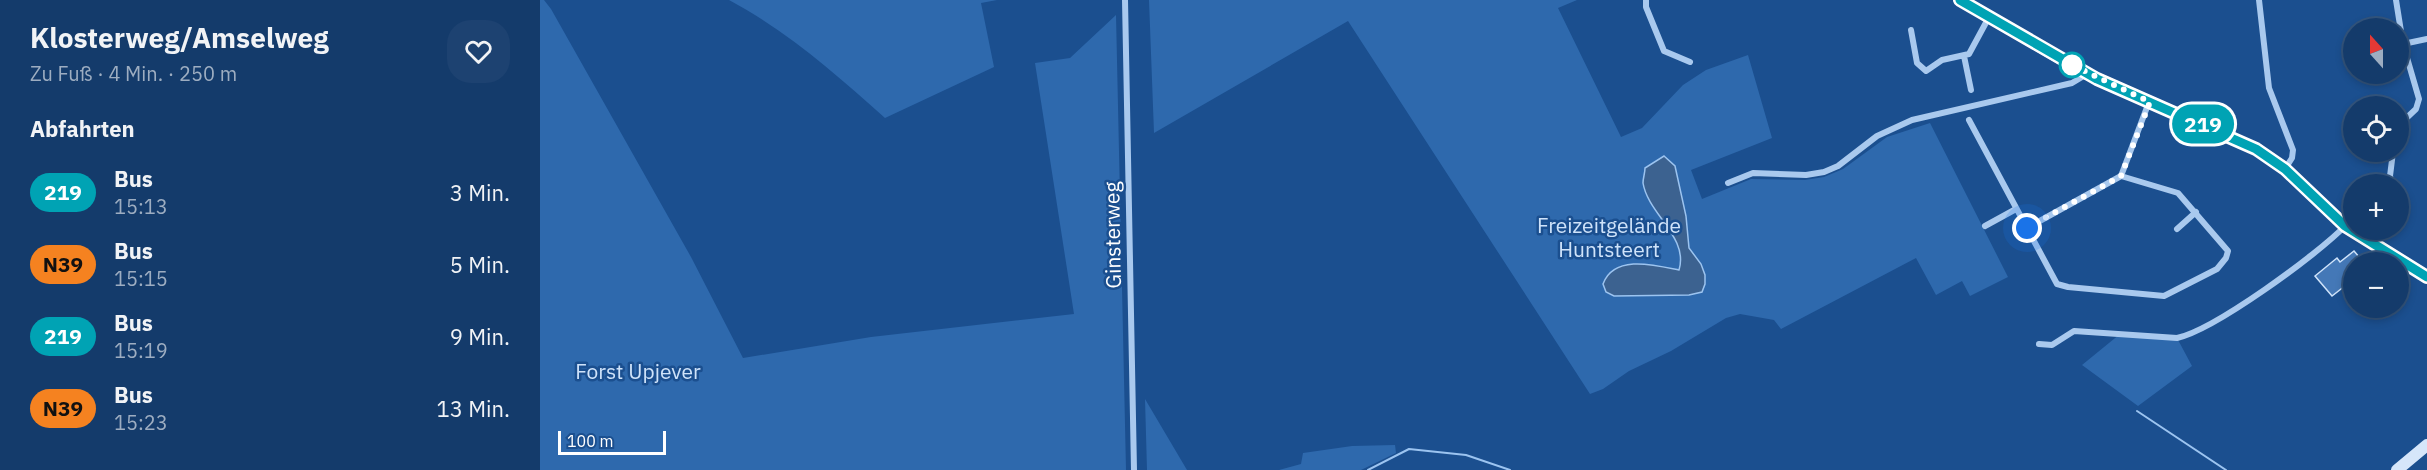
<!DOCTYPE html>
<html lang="de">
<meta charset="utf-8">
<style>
:root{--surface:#143b6b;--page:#1d4271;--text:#f1f3f6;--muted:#9dadc1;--line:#33557e}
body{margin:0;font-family:"IBM Plex Sans",sans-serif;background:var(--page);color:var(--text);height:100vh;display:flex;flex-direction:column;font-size:22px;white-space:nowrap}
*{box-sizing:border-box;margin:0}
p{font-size:20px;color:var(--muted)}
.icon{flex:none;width:33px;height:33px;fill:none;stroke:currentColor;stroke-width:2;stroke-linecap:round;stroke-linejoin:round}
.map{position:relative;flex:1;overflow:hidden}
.panel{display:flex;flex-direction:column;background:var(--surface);width:540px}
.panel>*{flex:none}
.badge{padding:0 12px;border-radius:20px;font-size:21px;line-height:39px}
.needle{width:39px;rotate:339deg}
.buttons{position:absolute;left:1803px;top:18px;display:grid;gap:12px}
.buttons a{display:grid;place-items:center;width:66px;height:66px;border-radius:50%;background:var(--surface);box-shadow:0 3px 9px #0003,0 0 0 2px var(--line);font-size:30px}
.scale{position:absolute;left:18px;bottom:15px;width:108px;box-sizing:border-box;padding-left:6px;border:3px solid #fff;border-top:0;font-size:16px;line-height:21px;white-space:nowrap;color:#fff;-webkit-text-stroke:4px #1b4f8f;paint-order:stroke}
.you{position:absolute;width:30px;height:30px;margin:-15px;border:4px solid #fff;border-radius:50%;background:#1a73e8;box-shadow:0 0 0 9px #1a73e833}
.map>.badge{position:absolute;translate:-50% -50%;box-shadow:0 0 0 3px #fff}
h2{padding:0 30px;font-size:22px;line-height:54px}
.round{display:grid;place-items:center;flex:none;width:63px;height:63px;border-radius:24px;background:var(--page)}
.head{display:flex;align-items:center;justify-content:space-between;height:102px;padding:0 30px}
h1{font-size:28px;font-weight:700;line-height:45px}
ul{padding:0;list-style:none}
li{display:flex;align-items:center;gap:18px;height:72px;padding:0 30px}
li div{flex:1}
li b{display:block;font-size:22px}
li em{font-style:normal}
li .badge{min-width:66px;font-weight:700;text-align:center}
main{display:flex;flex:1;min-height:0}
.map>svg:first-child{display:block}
.green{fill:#2e69ad}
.water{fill:#3c6290;stroke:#9cc4f0;stroke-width:1.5}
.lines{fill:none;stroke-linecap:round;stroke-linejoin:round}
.stream{stroke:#9cc4f0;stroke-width:2}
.building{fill:#4478b7;stroke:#cfe3fa;stroke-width:1.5}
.street{stroke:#a9c9ee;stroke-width:6}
.secondary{stroke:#d6e6fa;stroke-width:12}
.line-casing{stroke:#fff;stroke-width:14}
.line{stroke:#00a3b4;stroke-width:9}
.walk{stroke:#fff;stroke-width:6;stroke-dasharray:0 10.8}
.stop-dot{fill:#fff;stroke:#00a3b4;stroke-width:3}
.labels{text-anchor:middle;stroke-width:5;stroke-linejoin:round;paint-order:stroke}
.park-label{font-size:21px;fill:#cfe3fa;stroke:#1b4f8f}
.street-label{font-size:21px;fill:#fff;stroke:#1b4f8f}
</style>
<main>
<section class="panel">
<div class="head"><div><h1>Klosterweg/Amselweg</h1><p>Zu Fuß · 4 Min. · 250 m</p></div><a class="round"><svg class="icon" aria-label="heart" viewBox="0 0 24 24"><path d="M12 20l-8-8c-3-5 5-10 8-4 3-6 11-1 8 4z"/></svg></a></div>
<h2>Abfahrten</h2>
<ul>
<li><span class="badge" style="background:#00a3b4;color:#fff">219</span><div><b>Bus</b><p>15:13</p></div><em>3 Min.</em></li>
<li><span class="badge" style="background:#f58220;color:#111">N39</span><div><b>Bus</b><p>15:15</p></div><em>5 Min.</em></li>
<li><span class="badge" style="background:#00a3b4;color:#fff">219</span><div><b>Bus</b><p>15:19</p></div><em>9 Min.</em></li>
<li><span class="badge" style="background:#f58220;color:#111">N39</span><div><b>Bus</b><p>15:23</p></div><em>13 Min.</em></li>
</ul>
</section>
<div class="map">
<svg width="1887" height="470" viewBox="0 0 1887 470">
<rect width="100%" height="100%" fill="#1b4f8f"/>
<path class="green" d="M0,0h4l7,9 140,248 52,101 128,-21 203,-23 -39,-251 35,-5 46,-43 10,455h-586z
M189,0h268l-16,3 13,64 -109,51c-48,-43 -98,-87 -156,-118z
M609,0h428l-19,8 63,129 21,-9 41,-43 23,-15 42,-15 24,83 -81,32 11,29 49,-20 54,1 19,-3 19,-8 44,-32 43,-14 78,154 -38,19 -8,-15 -26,14 -20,-37 -135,71 -7,-9 -34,-6 -14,4 -55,33 -42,20 -26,18 -13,5 -242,-373 -194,112z
M1580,334l57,4 15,28 -54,40 -56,-41z
M605,399l42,71h-40z
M855,445l1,8 -35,17h-82l22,-6 2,-11 49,-7z"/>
<path class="water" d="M1124,156l11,10 11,50 3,32 12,16 4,11v9l-3,8 -13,3 -75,1 -8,-4 -3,-8c11,-30 52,-19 76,-14 10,-33 -31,-56 -36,-87 0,-5 2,-10 2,-15z"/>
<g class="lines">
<path class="stream" d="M1597,411l89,59
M828,470l41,-21 57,6 44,15"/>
</g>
<path class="building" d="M1814,251l6,7 10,-2 11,6h-27v24l-4,-4 -18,14 -17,-20 22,-18 3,4z"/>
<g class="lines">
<path class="street" d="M585,0l9,470
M1106,0v7l18,44 26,11
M1719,0l10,88 24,62 -1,8 -7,11
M1856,0l7,44 16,55 -3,10 -18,17
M1371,30l6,33 9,8 16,-11 27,-6 20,-37
M1863,44l24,-5
M1424,56l7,34
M1429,120l88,164 11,3 96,9 53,-27 9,-11 2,-7 -50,-58 -57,-17 28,-74
M1188,183l25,-10 53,2 18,-3 14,-6 39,-30 35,-16 160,-37 15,-9
M1852,184l-2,-8 3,-24
M1445,226l31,-17
M1487,228l94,-52
M1637,229l19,-17
M1826,238l7,-8
M1499,344l13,1 22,-14 103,7c37,-8 140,-83 168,-112"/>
<path class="secondary" d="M1420,0l127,74 169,75 29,20 60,57 82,51
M1857,470l30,-25"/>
</g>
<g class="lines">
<defs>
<path id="line" d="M1420,0l137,79 159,70 29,20 60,57 82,51"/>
</defs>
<use href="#line" class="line-casing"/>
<use href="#line" class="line"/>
<path class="walk" d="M1487,228l94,-52 29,-74 -78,-37"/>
</g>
<circle class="stop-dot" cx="1532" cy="65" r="12"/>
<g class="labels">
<g class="park-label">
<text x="1069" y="233">Freizeitgelände<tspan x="1069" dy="24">Huntsteert</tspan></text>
<text x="98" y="379">Forst Upjever</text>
</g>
<g class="street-label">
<text transform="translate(573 235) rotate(-91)" y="7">Ginsterweg</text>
</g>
</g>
</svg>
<div class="buttons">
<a><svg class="needle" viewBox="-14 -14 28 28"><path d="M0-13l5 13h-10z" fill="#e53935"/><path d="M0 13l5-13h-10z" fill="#9dadc1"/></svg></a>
<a><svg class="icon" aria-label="locate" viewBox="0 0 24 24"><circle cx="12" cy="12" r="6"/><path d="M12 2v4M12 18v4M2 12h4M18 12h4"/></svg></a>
<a>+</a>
<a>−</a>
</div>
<div class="scale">100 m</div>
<div class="you" style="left:1487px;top:228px"></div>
<b class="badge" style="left:1663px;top:124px;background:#00a3b4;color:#fff">219</b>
</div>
</main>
